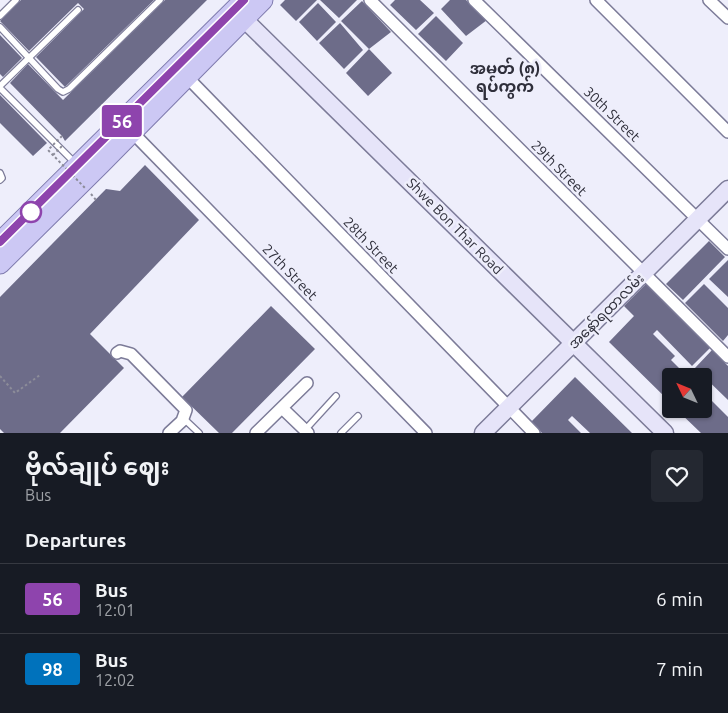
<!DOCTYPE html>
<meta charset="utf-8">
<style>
:root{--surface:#171b24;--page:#242831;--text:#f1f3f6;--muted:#9ea1a6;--line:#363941}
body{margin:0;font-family:Ubuntu,"Noto Sans Myanmar",sans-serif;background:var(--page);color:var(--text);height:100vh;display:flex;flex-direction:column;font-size:19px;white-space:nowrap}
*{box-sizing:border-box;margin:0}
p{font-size:16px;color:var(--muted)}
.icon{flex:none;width:28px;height:28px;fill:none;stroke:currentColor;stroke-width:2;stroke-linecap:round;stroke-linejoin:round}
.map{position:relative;height:433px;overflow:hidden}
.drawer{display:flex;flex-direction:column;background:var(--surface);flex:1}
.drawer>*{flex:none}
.badge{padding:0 10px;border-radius:4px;font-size:18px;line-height:32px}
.needle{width:32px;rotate:313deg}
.tools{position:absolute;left:662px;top:368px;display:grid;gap:10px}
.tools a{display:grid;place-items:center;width:50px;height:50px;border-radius:5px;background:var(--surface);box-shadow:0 1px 4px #0004;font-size:25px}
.map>.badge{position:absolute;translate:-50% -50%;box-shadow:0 0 0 2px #fff}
h2{padding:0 25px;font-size:19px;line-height:45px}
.round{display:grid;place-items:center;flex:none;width:52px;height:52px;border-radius:5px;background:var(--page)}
.summary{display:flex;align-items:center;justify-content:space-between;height:85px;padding:0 25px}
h1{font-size:24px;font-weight:700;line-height:38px}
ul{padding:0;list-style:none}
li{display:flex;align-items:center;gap:15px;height:70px;padding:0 25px;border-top:1px solid var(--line)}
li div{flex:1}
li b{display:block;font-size:19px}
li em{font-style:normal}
li .badge{min-width:55px;font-weight:700;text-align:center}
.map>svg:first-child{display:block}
.building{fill:#6d6c89}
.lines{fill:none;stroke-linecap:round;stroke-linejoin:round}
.lane-casing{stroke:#7c7b98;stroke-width:8}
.street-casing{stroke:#7c7b98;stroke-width:14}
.secondary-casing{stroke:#7c7b98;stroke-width:19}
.primary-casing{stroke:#7f7bae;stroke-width:21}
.path{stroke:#8c8c99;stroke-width:2;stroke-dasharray:2.5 2.5;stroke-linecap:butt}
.lane{stroke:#fff;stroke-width:5.5}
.street{stroke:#fff;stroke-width:11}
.secondary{stroke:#e6e4f9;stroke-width:16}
.primary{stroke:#ccc8f4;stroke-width:19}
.path-bridge{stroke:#8c8c99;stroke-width:2;stroke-dasharray:2.5 2.5;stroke-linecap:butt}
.line-casing{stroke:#fff;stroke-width:11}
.line{stroke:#8e44ad;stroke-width:8}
.stop-dot{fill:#fff;stroke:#8e44ad;stroke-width:2.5}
.labels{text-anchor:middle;stroke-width:5;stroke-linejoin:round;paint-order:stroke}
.street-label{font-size:14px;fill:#2f2f3b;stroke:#eeeefb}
.quarter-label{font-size:16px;font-weight:bold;fill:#2f2f3b;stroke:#eeeefb}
</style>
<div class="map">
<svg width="728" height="433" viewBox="0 0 728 433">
<rect width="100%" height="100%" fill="#eeeefb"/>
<path class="building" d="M21,0h133l-89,87 -29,-30 48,-48 -6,-6 -49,48 -29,-30z
M165,0h42l-142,141 -3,-5 -52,-53 18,-19 35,36z
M285,0h32l-21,21 -16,-16z
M320,0h37l-18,18z
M395,0h25l14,13 -18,17 -26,-25z
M450,0h16l21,20 -21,16 -25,-27z
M362,1l29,31 -22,17 -28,-28z
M318,3l18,19 -19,19 -18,-19z
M436,16l27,27 -17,18 -28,-27z
M340,23l23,27 -19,19 -25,-26z
M0,35l22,23 -19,19 -3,-3z
M369,49l23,24 -24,23 -22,-23z
M0,95l47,48 -14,13 -33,-33z
M145,165l54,55 -109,114 34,34 -64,65h-56l-4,-4v-132l106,-108 14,2z
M709,241l16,16 -42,43 -17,-16z
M728,260v37l-19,-18z
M646,284l64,64 -18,18 -35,-36 -4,4 22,22 -4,4 16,16h-16v27l-62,-61 25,-26 -10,-10z
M704,284l24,24v27l-5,6 -38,-38z
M271,306l44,43 -83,84h-13l-37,-36z
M712,350l16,16v34l-33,-32z
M575,377l57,56h-42l-18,-17 -4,4 13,13h-39l-11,-11z
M704,393l24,24v16h-27l-25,-24h28z"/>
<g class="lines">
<defs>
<path id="lane" d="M0,16l16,-16
M0,27l58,62 5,3 6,-3 91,-89
M0,86l78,-76
M0,88l76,76
M0,173l2,5 -2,2
M182,417l17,16
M304,431l32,-35
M341,433l17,-17"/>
<path id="street" d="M370,0l358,357
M474,0l254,249
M596,0l132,132
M709,0l19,18
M187,77l347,356
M132,132l294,301
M117,353l3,-2 11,3 55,56 -4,11 -13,12
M282,408l26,25
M256,433l51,-50"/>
<path id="secondary" d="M244,19l421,414
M483,433l245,-244"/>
<path id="primary" d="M0,242l244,-242
M0,264l101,-100 162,-164"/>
</defs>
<use href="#lane" class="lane-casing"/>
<use href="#street" class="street-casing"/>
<use href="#secondary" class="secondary-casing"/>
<use href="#primary" class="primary-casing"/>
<path class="path" d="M91,194l5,6
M0,376l15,17 25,-18"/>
<use href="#lane" class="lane"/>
<use href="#street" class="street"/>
<use href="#secondary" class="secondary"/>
<use href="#primary" class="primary"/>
<path class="path-bridge" d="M62,136l-14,14 38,39
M53,155l9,-9"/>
</g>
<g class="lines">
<defs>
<path id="line" d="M0,242l244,-242"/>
</defs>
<use href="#line" class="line-casing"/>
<use href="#line" class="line"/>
</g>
<circle class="stop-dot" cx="31" cy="212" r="10"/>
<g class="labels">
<g class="street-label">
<text transform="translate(612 114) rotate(44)" y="5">30th Street</text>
<text transform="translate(559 168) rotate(45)" y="5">29th Street</text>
<text transform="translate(455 226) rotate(45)" y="5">Shwe Bon Thar Road</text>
<text transform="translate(371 245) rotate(46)" y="5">28th Street</text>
<text transform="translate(290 272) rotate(46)" y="5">27th Street</text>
<text transform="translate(606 311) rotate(-45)" y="5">အနော်ရထာလမ်း</text>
</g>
<g class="quarter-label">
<text x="505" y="74">အမှတ် (၈)<tspan x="505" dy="18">ရပ်ကွက်</tspan></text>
</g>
</g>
</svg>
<div class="tools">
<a><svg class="needle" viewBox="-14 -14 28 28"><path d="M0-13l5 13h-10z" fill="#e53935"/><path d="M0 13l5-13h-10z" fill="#9ea1a6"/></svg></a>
</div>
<b class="badge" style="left:122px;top:121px;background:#8e44ad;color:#fff">56</b>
</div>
<section class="drawer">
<div class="summary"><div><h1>ဗိုလ်ချုပ် ဈေး</h1><p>Bus</p></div><a class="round"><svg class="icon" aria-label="heart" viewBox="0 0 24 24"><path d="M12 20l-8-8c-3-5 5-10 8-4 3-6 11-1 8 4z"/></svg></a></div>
<h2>Departures</h2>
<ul>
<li><span class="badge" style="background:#8e44ad;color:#fff">56</span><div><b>Bus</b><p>12:01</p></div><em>6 min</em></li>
<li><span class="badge" style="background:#0072bc;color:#fff">98</span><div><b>Bus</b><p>12:02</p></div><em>7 min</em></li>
</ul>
</section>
